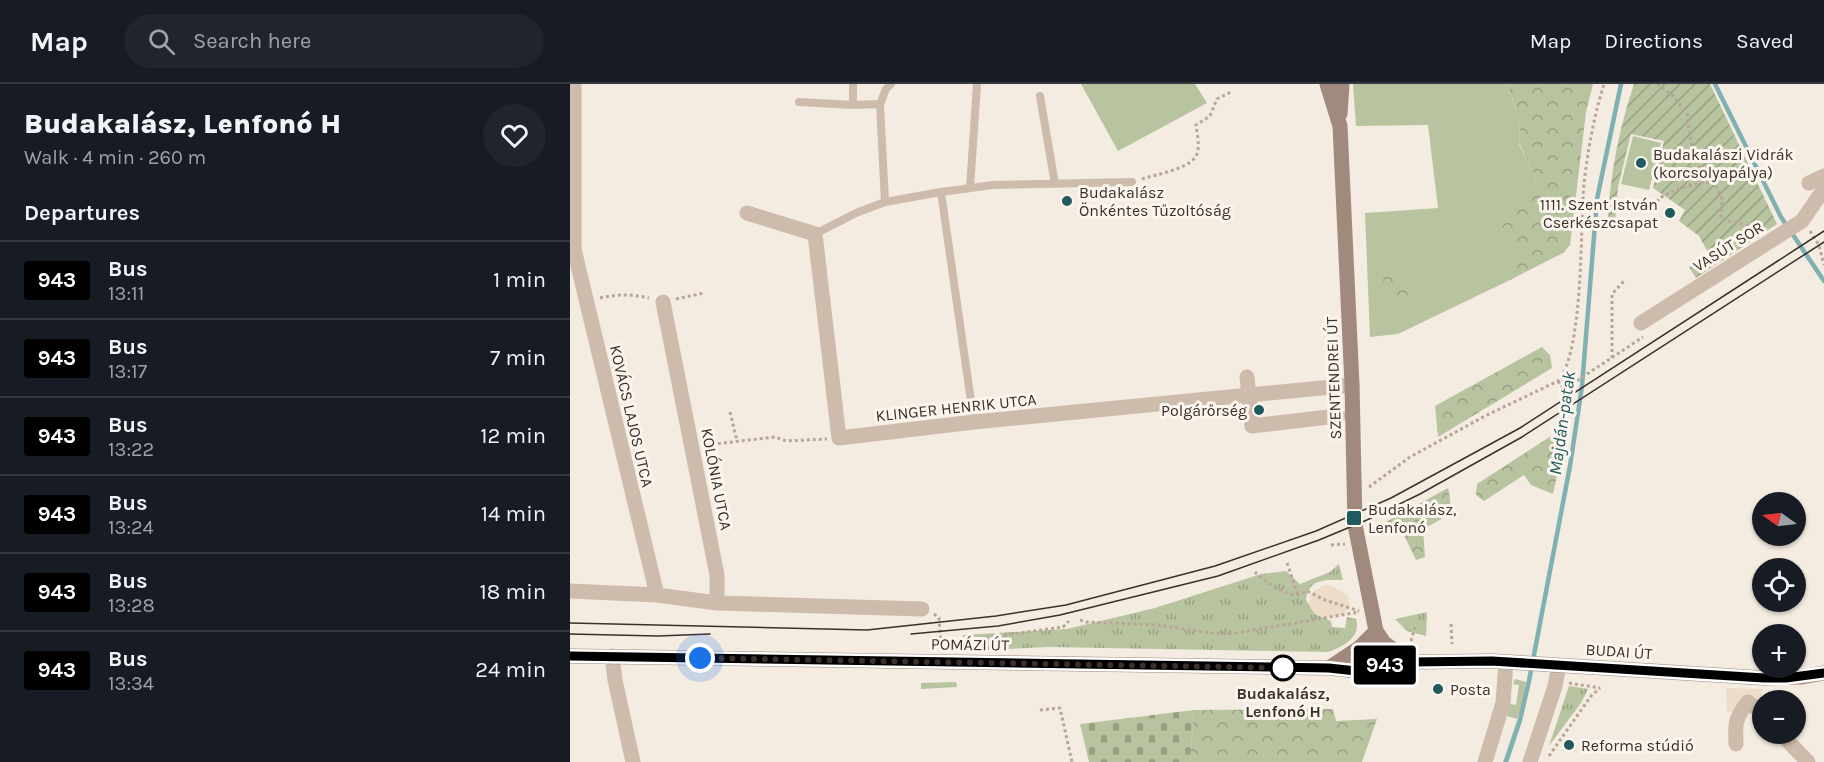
<!DOCTYPE html>
<meta charset="utf-8">
<style>
:root{--surface:#171b24;--page:#20242c;--text:#f1f3f6;--muted:#9ea1a6;--line:#363941}
body{margin:0;font-family:Karla,sans-serif;background:var(--page);color:var(--text);height:100vh;display:flex;flex-direction:column;font-size:22px;white-space:nowrap}
*{box-sizing:border-box;margin:0}
p{font-size:20px;color:var(--muted)}
.icon{flex:none;width:33px;height:33px;fill:none;stroke:currentColor;stroke-width:2;stroke-linecap:round;stroke-linejoin:round}
.map{position:relative;flex:1;overflow:hidden}
.panel{display:flex;flex-direction:column;background:var(--surface);width:570px}
.panel>*{flex:none}
.badge{padding:0 12px;border-radius:4px;font-size:21px;line-height:39px}
.needle{width:39px;rotate:284deg}
.tools{position:absolute;left:1182px;top:408px;display:grid;gap:12px}
.tools a{display:grid;place-items:center;width:54px;height:54px;border-radius:50%;background:var(--surface);box-shadow:0 2px 4px #0004;font-size:30px}
.you{position:absolute;width:30px;height:30px;margin:-15px;border:4px solid #fff;border-radius:50%;background:#1a73e8;box-shadow:0 0 0 9px #1a73e833}
.map>.badge{position:absolute;translate:-50% -50%;box-shadow:0 0 0 3px #fff}
h2{padding:0 24px;font-size:22px;line-height:54px}
.round{display:grid;place-items:center;flex:none;width:63px;height:63px;border-radius:32px;background:var(--page)}
.headline{display:flex;align-items:center;justify-content:space-between;height:102px;padding:0 24px}
h1{font-size:28px;font-weight:800;line-height:45px}
ul{padding:0;list-style:none}
li{display:flex;align-items:center;gap:18px;height:78px;padding:0 24px;border-top:2px solid var(--line)}
li div{flex:1}
li b{display:block;font-size:22px}
li em{font-style:normal}
li .badge{min-width:66px;font-weight:700;text-align:center}
header{display:flex;align-items:center;gap:36px;box-sizing:border-box;height:84px;padding:0 30px;background:var(--surface);border-bottom:2px solid var(--line)}
header strong{font-size:28px}
nav{display:flex;gap:33px;margin-inline-start:auto;font-size:21px}
.search{width:420px;height:54px;background:var(--page);display:flex;align-items:center;gap:15px;box-sizing:border-box;padding:0 21px;border-radius:33px;color:var(--muted);font-size:22px}
main{display:flex;flex:1;min-height:0}
.map>svg:first-child{display:block}
.grass{fill:#b8c4a0}
.forest{fill:url(#forest-crowns)}
.cemetery{fill:url(#cemetery-stones)}
.park{fill:url(#park-tufts)}
.garden{fill:url(#garden-furrows)}
.plaza{fill:#ecdcc8}
.lines{fill:none;stroke-linecap:round;stroke-linejoin:round}
.stream{stroke:#7fb0b2;stroke-width:4.5}
.path{stroke:#b9a596;stroke-width:3;stroke-dasharray:3 3;stroke-linecap:butt}
.service{stroke:#cdbbac;stroke-width:8}
.minor{stroke:#cdbbac;stroke-width:15}
.secondary{stroke:#a18a7d;stroke-width:15}
.tram{stroke:#3b302b;stroke-width:1.5}
.line-casing{stroke:#fff;stroke-width:14}
.line{stroke:#000;stroke-width:9}
.walk{stroke:#3b302b;stroke-width:6;stroke-dasharray:0 10.8}
.poi-dot{fill:#1f5a5e;stroke:#fbf5ee;stroke-width:2}
.stop-dot{fill:#fff;stroke:#000;stroke-width:3}
.labels{text-anchor:middle;stroke-width:6;stroke-linejoin:round;paint-order:stroke}
.poi-label{font-size:16px;fill:#3b302b;stroke:#fbf5ee;text-anchor:start}
.street-label{font-size:16px;fill:#3b302b;stroke:#fbf5ee}
.stop-label{font-size:16px;font-weight:bold;fill:#3b302b;stroke:#fbf5ee}
.water-label{font-size:18px;font-style:italic;fill:#1f5a5e;stroke:#fbf5ee}
</style>
<header>
<strong>Map</strong>
<div class="search"><svg class="icon" aria-label="search" viewBox="0 0 24 24"><circle cx="10" cy="10" r="6"/><path d="M15 15l6 6"/></svg>Search here</div>
<nav><a>Map</a><a>Directions</a><a>Saved</a></nav>
</header>
<main>
<section class="panel">
<div class="headline"><div><h1>Budakalász, Lenfonó H</h1><p>Walk · 4 min · 260 m</p></div><a class="round"><svg class="icon" aria-label="heart" viewBox="0 0 24 24"><path d="M12 20l-8-8c-3-5 5-10 8-4 3-6 11-1 8 4z"/></svg></a></div>
<h2>Departures</h2>
<ul>
<li><span class="badge" style="background:#000;color:#fff">943</span><div><b>Bus</b><p>13:11</p></div><em>1 min</em></li>
<li><span class="badge" style="background:#000;color:#fff">943</span><div><b>Bus</b><p>13:17</p></div><em>7 min</em></li>
<li><span class="badge" style="background:#000;color:#fff">943</span><div><b>Bus</b><p>13:22</p></div><em>12 min</em></li>
<li><span class="badge" style="background:#000;color:#fff">943</span><div><b>Bus</b><p>13:24</p></div><em>14 min</em></li>
<li><span class="badge" style="background:#000;color:#fff">943</span><div><b>Bus</b><p>13:28</p></div><em>18 min</em></li>
<li><span class="badge" style="background:#000;color:#fff">943</span><div><b>Bus</b><p>13:34</p></div><em>24 min</em></li>
</ul>
</section>
<div class="map">
<svg width="1254" height="678" viewBox="0 0 1254 678">
<defs>
<pattern id="forest-crowns" width="20" height="18" patternUnits="userSpaceOnUse" patternTransform="scale(1.5)"><rect width="20" height="18" fill="#b8c4a0"/><path d="M2 6a3 3 0 1 1 6 0M12 15a3 3 0 1 1 6 0" fill="none" stroke="#97a083"/></pattern>
<pattern id="cemetery-stones" width="16" height="16" patternUnits="userSpaceOnUse" patternTransform="scale(1.5)"><rect width="16" height="16" fill="#b8c4a0"/><path d="M2 7V4a2 2 0 0 1 4 0v3zM10 15v-3a2 2 0 0 1 4 0v3z" fill="#97a083"/></pattern>
<pattern id="park-tufts" width="24" height="20" patternUnits="userSpaceOnUse" patternTransform="scale(1.5)"><rect width="24" height="20" fill="#b8c4a0"/><path d="M3 7l-1-3M5 7V3M7 7l1-3M15 17l-1-3M17 17v-4M19 17l1-3" fill="none" stroke="#97a083"/></pattern>
<pattern id="garden-furrows" width="10" height="10" patternUnits="userSpaceOnUse" patternTransform="scale(1.5)"><rect width="10" height="10" fill="#b8c4a0"/><path d="M-1 1l2-2M0 10L10 0M9 11l2-2" fill="none" stroke="#97a083"/></pattern>
</defs>
<rect width="100%" height="100%" fill="#f4ebe1"/>
<path class="grass" d="M511,0h114l12,19 -89,48z
M783,0h155l12,41 -1,19 18,37 -23,20v47l-4,32 -112,54 -28,3 -5,-124 73,-5 -10,-83 -72,1z
M1063,52l28,7 -12,47 -28,-6z
M386,598l1,5 -36,2v-6z"/>
<path class="forest" d="M938,0h85l-7,28 -16,133 -7,8 -53,27 3,-32 -13,-15 14,-32 23,-20 -18,-38 1,-18z
M824,185c18,5 21,16 23,33l-12,7c-19,-8 -22,-18 -22,-38z
M972,263l8,8 2,13 -114,69 -3,-31z
M998,341l-15,69 -22,-9 -7,-10 -40,26 -8,-6 1,-11z
M878,404c7,28 -3,29 -25,41l2,28 -9,3 -15,-31 -15,4 -2,-10z
M763,625l3,12 41,-2 -15,43h-172l4,-52z"/>
<path class="cemetery" d="M624,626l-4,52h-101l-9,-38z"/>
<path class="park" d="M769,480l4,16c-19,0 -34,-2 -37,20l9,14 16,7 1,6 13,1 2,-11 9,2c6,18 -14,28 -28,33l-280,-5 -86,4 1,-16 104,-6 88,-21 106,-34 25,-3 14,13 30,-12z
M857,528l-1,24 -19,-5 -12,-12z
M945,595l11,3 -3,19 -19,61h-1l14,-43 -10,-3 3,-12 6,1 3,-20 -6,-1z
M999,602l19,3 -7,14 -32,43z"/>
<path class="garden" d="M1064,0h76l67,140 -81,54 -7,-11 21,-11 -11,-20 -20,-15 6,-11 -32,-22 11,-47 -33,-7 -13,53 -3,34h-7c2,-47 11,-92 26,-137z"/>
<path class="plaza" d="M757,501l7,2 14,9 2,10 -3,5 -6,4 -11,2 -10,-1 -5,-2 -4,-6 -2,-7 2,-8 11,-7z
M1156,604l37,1 -4,25 -32,-2z"/>
<g class="lines">
<path class="stream" d="M1145,0l66,133 43,64
M936,678l14,-42 9,-39 41,-215 12,-80 15,-187 24,-115"/>
<path class="path" d="M1087,0l15,11 15,19 4,28 14,39
M572,95c15,-5 49,-10 55,-25 3,-9 0,-20 -1,-29l14,-9 7,-17 14,-7
M1084,123c1,-1 4,-7 5,-8 11,-9 41,-18 55,-17l8,17 -1,20 40,10
M1240,147l9,14 5,20
M30,214c17,-4 32,-4 49,0
M106,215l28,-6
M1042,274v-64l12,-13
M988,297l5,9
M1002,300l71,-47
M160,328l7,29
M136,361l69,-8 11,4 41,-2
M799,403l41,-30 75,-41 73,-35c26,-30 22,-154 26,-198 4,-34 10,-67 20,-99
M761,461l14,-1
M717,479l11,32
M685,488c7,8 33,25 43,23 4,-1 6,-3 9,-4l18,9 34,11
M364,530l5,4 2,26 15,-2
M510,536l6,2 72,3 53,8h26l122,-21
M881,540l1,20
M841,557l4,-14
M386,558l107,-15 6,-6
M999,599l31,5
M470,626l20,-2 12,54
M979,672l42,-60 9,-8"/>
<path class="service" d="M470,12l15,88
M229,18l54,3
M310,20l6,-15 5,-5
M400,104l7,-104
M371,108l33,230
M315,118l56,-10 52,-7 139,-3
M245,150l41,-21 29,-11 -5,-98 -27,1v-21
M758,333l24,-2"/>
<path class="minor" d="M1239,99l15,-7
M177,129l68,21 24,204 135,-16 378,-37
M0,165h4l83,346
M4,165v-165
M93,218l54,273v28
M1071,239l161,-102 22,-32
M677,293l5,49 76,-9
M0,507l87,4 60,8 205,6
M42,572l3,24 18,82
M1178,618l14,10
M1211,650l27,28
M1166,660c-1,-20 -1,-26 12,-42
M915,678l18,-59 3,-41
M960,678l25,-76 4,-20"/>
<path class="secondary" d="M757,0l13,42 12,259 3,140 21,106 8,12 27,19
M770,30l2,-30
M0,572l759,12 27,3 18,-6 37,-3 81,-1 272,17 37,-1 23,-4
M759,584l30,-20 17,-17"/>
<path class="tram" d="M0,539l297,7 129,-14 70,-11 149,-39 101,-35 75,-33 129,-70 304,-197
M0,550l88,2 52,-2
M341,550l87,-8 62,-11 158,-39 101,-36 48,-20 53,-26 102,-57 302,-195"/>
</g>
<g class="lines">
<defs>
<path id="line" d="M0,572l759,12 27,3 18,-6 37,-3 81,-1 272,17h22l38,-5"/>
</defs>
<use href="#line" class="line-casing"/>
<use href="#line" class="line"/>
<path class="walk" d="M130,574l585,10h-2"/>
</g>
<g class="poi-dot">
<circle cx="1071" cy="79" r="6"/>
<circle cx="497" cy="117" r="6"/>
<circle cx="1100" cy="129" r="6"/>
<circle cx="689" cy="326" r="6"/>
<rect x="776" y="426" width="16" height="16" rx="3"/>
<circle cx="868" cy="605" r="6"/>
<circle cx="999" cy="661" r="6"/>
</g>
<circle class="stop-dot" cx="713" cy="584" r="12"/>
<g class="labels">
<g class="poi-label">
<text x="1083" y="76">Budakalászi Vidrák<tspan x="1083" dy="18">(korcsolyapálya)</tspan></text>
<text x="509" y="114">Budakalász<tspan x="509" dy="18">Önkéntes Tűzoltóság</tspan></text>
<text x="1088" y="126" text-anchor="end">1111. Szent István<tspan x="1088" dy="18">Cserkészcsapat</tspan></text>
<text x="677" y="332" text-anchor="end">Polgárőrség</text>
<text x="798" y="431">Budakalász,<tspan x="798" dy="18">Lenfonó</tspan></text>
<text x="880" y="611">Posta</text>
<text x="1011" y="667">Reforma stúdió</text>
</g>
<g class="street-label">
<text transform="translate(1158 162) rotate(-32)" y="6">VASÚT SOR</text>
<text transform="translate(763 294) rotate(-92)" y="6">SZENTENDREI ÚT</text>
<text transform="translate(386 323) rotate(-6)" y="6">KLINGER HENRIK UTCA</text>
<text transform="translate(62 332) rotate(77)" y="6">KOVÁCS LAJOS UTCA</text>
<text transform="translate(147 395) rotate(79)" y="6">KOLÓNIA UTCA</text>
<text transform="translate(400 560) rotate(1)" y="6">POMÁZI ÚT</text>
<text transform="translate(1049 567) rotate(4)" y="6">BUDAI ÚT</text>
</g>
<g class="stop-label">
<text x="713" y="615">Budakalász,<tspan x="713" dy="18">Lenfonó H</tspan></text>
</g>
<g class="water-label">
<text transform="translate(992 339) rotate(-82)" y="6">Majdán-patak</text>
</g>
</g>
</svg>
<div class="tools">
<a><svg class="needle" viewBox="-14 -14 28 28"><path d="M0-13l5 13h-10z" fill="#e53935"/><path d="M0 13l5-13h-10z" fill="#9ea1a6"/></svg></a>
<a><svg class="icon" aria-label="locate" viewBox="0 0 24 24"><circle cx="12" cy="12" r="6"/><path d="M12 2v4M12 18v4M2 12h4M18 12h4"/></svg></a>
<a>+</a>
<a>−</a>
</div>
<div class="you" style="left:130px;top:574px"></div>
<b class="badge" style="left:815px;top:581px;background:#000;color:#fff">943</b>
</div>
</main>
